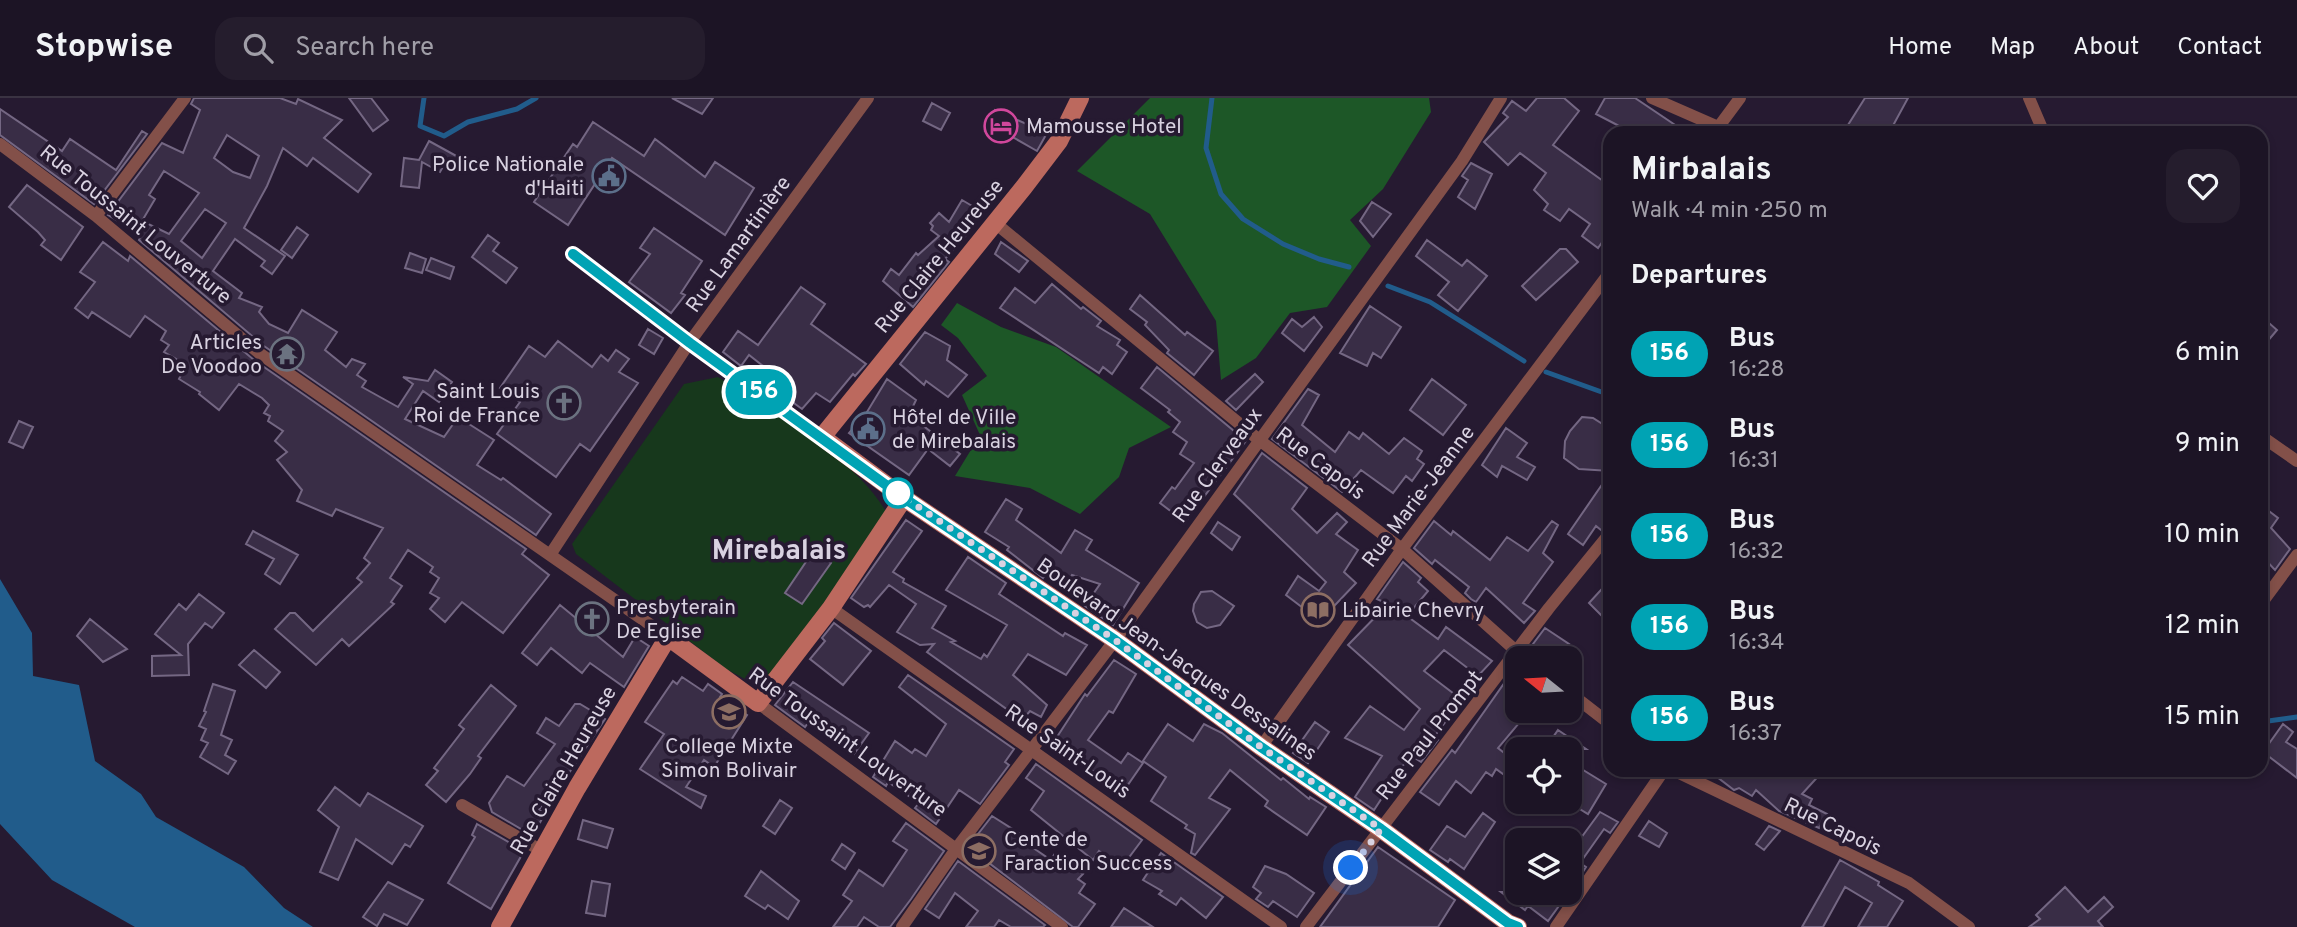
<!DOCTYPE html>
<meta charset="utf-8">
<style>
:root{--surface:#1c1425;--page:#251d2d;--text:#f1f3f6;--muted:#a09ea7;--line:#3a3342}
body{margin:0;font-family:Overpass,sans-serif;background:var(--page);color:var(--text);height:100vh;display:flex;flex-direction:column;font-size:26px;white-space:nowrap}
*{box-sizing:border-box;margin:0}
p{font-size:23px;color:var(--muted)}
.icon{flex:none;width:38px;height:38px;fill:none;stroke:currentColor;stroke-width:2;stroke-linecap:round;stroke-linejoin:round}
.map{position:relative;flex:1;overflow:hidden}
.details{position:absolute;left:1603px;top:28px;width:665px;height:651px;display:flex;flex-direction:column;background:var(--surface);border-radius:21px;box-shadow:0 4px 10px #0003,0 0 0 2px var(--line)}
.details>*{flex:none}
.badge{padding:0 14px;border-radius:23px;font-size:24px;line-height:46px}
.needle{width:46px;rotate:288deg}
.controls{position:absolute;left:1505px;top:548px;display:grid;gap:14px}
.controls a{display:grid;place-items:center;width:77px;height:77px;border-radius:14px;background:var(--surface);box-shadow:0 4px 10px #0003,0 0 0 2px var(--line);font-size:35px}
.you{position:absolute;width:35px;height:35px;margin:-18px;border:5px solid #fff;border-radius:50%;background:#1a73e8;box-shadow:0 0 0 10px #1a73e833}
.map>.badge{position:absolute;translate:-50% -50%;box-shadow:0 0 0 4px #fff}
h2{padding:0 28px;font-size:26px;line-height:63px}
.round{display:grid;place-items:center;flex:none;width:74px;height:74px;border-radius:21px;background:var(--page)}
.headline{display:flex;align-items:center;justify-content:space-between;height:119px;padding:0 28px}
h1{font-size:33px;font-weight:700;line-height:52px}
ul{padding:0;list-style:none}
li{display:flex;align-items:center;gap:21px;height:91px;padding:0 28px}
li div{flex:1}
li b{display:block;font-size:26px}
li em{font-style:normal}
li .badge{min-width:77px;font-weight:700;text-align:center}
header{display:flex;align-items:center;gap:42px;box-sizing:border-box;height:98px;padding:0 35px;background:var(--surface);border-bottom:2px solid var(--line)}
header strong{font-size:33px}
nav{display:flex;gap:38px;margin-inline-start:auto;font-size:24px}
.search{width:490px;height:63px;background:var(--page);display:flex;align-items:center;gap:18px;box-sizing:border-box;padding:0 24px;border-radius:21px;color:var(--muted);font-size:26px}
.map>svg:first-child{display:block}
.green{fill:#17381c}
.forest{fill:#1d5727}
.water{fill:#215c8b}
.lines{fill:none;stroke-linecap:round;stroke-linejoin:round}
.stream{stroke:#215c8b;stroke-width:5}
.building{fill:#392d46;stroke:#746783;stroke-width:2;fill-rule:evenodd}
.minor{stroke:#835049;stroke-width:12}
.secondary{stroke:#bc695e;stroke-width:18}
.line-casing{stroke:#fff;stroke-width:16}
.line{stroke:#00a3b4;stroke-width:10}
.walk{stroke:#d9d2e1;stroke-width:7;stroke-dasharray:0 12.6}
.stop-dot{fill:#fff;stroke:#00a3b4;stroke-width:3.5}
.labels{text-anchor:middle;stroke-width:7;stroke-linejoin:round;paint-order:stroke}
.poi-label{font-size:21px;fill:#d9d2e1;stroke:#261a31;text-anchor:start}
.street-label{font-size:21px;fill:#d9d2e1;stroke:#261a31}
.district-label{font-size:28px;font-weight:bold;fill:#d9d2e1;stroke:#261a31}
</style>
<header>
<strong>Stopwise</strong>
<div class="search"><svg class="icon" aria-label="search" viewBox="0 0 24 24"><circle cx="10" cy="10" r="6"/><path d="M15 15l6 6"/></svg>Search here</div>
<nav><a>Home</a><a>Map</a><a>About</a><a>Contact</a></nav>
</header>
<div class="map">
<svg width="2297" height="829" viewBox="0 0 2297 829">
<rect width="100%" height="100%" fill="#261a31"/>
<path class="green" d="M718,279c56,38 134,77 169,136l-113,161 -25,7 -23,-12 -150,-115 -4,-10 112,-160z"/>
<path class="forest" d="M1150,0h279l2,14 -48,77 -33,31 21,26 -44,61 -37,6 -34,45 -35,22 -5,-59 -66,-107 -73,-43z
M957,205l44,24 55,20 115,80 -42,21 -10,29 -39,37 -50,-26 -75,-12 25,-41 -18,-40 25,-19 -29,-38 -17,-13z"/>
<path class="water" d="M0,481l32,54 1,43 46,9 16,76 46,33 15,23 88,50 40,41 29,19h-178l-83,-47 -52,-56z"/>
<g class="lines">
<path class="stream" d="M424,0l-4,28 24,10 24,-14 49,-13 19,-11
M1212,0l-6,50 15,46 22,25 40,25 36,15 30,8
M1388,188l42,16 94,59
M1546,274l64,23
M2261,624l36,-5"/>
</g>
<path class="building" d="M194,0h86l16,6 2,-5 44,21 -18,18 47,36 -13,18 -45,-34 -6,8 -24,-18 -16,38 -23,42 41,28 -13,18 -11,-8 4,-5 -30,-22 -22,32 29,22 -3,5 23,9 -3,5 10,12 19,9 14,-23 35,22 -12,18 21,17 6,-8 13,5 -8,11 9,6 -4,6 36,20 15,-23 -10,-7 25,4 7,-11 17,12 -13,20 -16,-11 -18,28 39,18 14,-20 36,23 -17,25 24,15 2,-2 48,36 -15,21 -272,-189 -125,-106 2,-5 -33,-20 54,-72 21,10 17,-43 -9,-6zM227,37l32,21 -9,22 -17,-6 -19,-14zM164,73l35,22 -30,41 -27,-13 13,-22 -6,-4zM205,111l21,14 -24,35 -21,-17z
M349,0h22l17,22 -15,11z
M672,0h41l-11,16z
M1537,0h27l15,13 -26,34 57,41v45l-12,17 -16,-12 8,-12 -21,-15 -9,12 -16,-11 4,-6 -14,-14 12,-17 -26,-20 -12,12 -24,-23 24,-25 -5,-4 9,-12 14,10z
M1605,0h30l52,35h-67l3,-5 -27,-14z
M1865,0h43l-19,35h-29l-12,-8z
M932,5l18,10 -9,17 -18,-9z
M0,11l62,42 8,-12 46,31 26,-39 5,3 -53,70 -94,-69z
M995,12l52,23 -10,18 -28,-16 -3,6 -21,-10z
M593,24l51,34 11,-17 50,38 10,-15 39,26 -29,47 -113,-77 -44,67 -34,-23 39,-58 4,3z
M429,43l31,17 -6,12 -10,-5 -4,7 -18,-10 -3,26 -18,-2 3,-28 15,2z
M1471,65l21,11 -17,35 -17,-12 10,-17 -6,-4z
M27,87l56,42 -22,33 -20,-15 4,-5 -7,-8 -29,-25z
M962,102l17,10 -15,24 2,1 -21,24 4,3 -36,45 -30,-26 8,-12 8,6 17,-22 2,2 21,-19 -8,-6 2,-4 -3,-3 9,-10 10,9z
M1372,104l19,12 -18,23 -13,-16z
M297,129l11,8 -16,23 -11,-8z
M654,130l48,33 -21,32 4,2 -14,18 -42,-31 21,-28 -10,-6z
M488,137l11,8 -6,8 24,17 -11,15 -34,-26z
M1427,142l35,26 5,-6 20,16 -29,35 -20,-16 11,-13 -33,-26z
M103,144l25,19 2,-5 124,104 272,189 -4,5 27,21 -46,58 -41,-31 -17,20 -15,-13 9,-11 -9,-5 9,-15 -9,-6 3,-5 -25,-17 -18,28 12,8 -11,16 3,2 -45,42 -7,-7 -26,26 -41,-36 15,-16h5l18,18 49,-49 -5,-4 13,-15 -6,-5 19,-30 -47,-19 -4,7 -35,-15 5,-11 -25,-30 10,-8 -12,-11 8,-10 -15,-10 2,-5 -6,-3 5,-8 -7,-7 -23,-14 -20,26 -20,-16 1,-2 -21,-13 2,-4 -10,-6 5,-10 -12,-7 5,-7 -8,-5 5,-9 -21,-15 -15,21 -38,-25 -4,6 -13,-10 20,-26 -15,-10z
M1001,144l27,19 -9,11 -24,-18z
M1560,151h6l12,13 -42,38 -14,-14z
M410,155l16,6 -4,14 -17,-5z
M431,160l23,9 -4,12 -24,-9z
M1052,186l29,25 2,-2 18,14 -4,5 23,14 -3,5 10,7 -15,22 -9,-7 -4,6 -99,-65 15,-20 20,15z
M801,189l24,17 -14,20 55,40 -11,12 -2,-2 -23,28 -14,-9 -14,16 -15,-11 2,-3 -17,-13 4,-6 -27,-21 -8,11 -18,-14 15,-21 20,14z
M1140,197l45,40 2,-3 26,19 -19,24 -27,-22 2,-3 -24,-25 2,-3 -17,-13z
M1370,208l31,21 -20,31 -8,-5 -6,13 -27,-13z
M2261,218l16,14 -16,19z
M1314,219l8,10 -18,24 -22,-18 10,-14 10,8z
M648,231l15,9 -9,16 -15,-9z
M925,234l25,14 -3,14 20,15 -19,22 -22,-16 -2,4 -24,-21z
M558,243l34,26 9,-12 7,6 8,-11 13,9 -10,13 19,11 -48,68 -10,-7 -24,33 -59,-43 23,-32 -20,-14 29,-42 16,11z
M1157,269l89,74 -61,81 -25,-19 12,-16 3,2 19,-26 -14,-9 7,-12 -14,-10 7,-10 -12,-10 2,-2 -29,-22z
M1255,276l8,8 -27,28 -10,-9z
M887,281l29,21 -7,15 51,39 -10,12 -22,-17 -19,26 -60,-42 18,-21z
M1432,281l34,26 -23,30 -33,-25z
M1308,291l11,6 -17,30 33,27 14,-20 10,7 4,-6 26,21 15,-16 18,13 -5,8 7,5 -12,17 -6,-5 -13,17 -32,-23 -19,22 -70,-53z
M1582,319l11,1 14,9 3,7v37l-31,-2 -15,-11 1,-17 5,-10z
M19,323l14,6 -10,21 -14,-6z
M1506,330l21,15 -10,14 18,10 -8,13 -25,-14 -5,11 -15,-12z
M1262,355l45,35 -15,21 25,24 20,-20 10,9 -11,12 22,16 -14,22 12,11 -36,38 -34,-26 12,-19 21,15 7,-9 -92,-88z
M1610,375v51l-9,6 -5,-4 -13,19 -15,-11z
M1006,401l16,10 -6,11 45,33 14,-23 17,10 -6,10 53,33 -26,42 -28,-19 15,-22 -28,-9 -6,10 -21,-10 -2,3 -36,-28 2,-3 -24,-15z
M2261,407l17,13 -7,10 19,21 -15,21 -14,-15z
M906,422l16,11 -29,41 11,7 -1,3 43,24 -14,22 23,13 -4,1 30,17 3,-5 3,3 20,-32 -61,-35 22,-33 38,26 -7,11 64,42 2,-3 22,12 -21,30 -38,-21 -15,21 34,30 -6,12 -11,-6 -6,7h-5l-92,-66 7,-8 -14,1 -23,-13 19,-28 -27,-19 -19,22 -2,-2 -4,2 -13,-9z
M1434,423l17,14 2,-4 37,29 17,-23 21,14 24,-30 6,4 -15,28 10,9 -30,41 12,8 -11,12 -38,-35 -10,14 -5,-3 -6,-6 4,-6 -34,-27 -3,4 -18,-16z
M1218,424l22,15 -8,13 -21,-17z
M253,433l45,24 -18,29 -15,-10 9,-15 -28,-15z
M814,452l17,13 -29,41 -17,-11z
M1403,464l18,16 -3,4 10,9 -21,25 31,23 8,-12 46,34 -14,15 -34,-26 -20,21 38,29 -28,37 4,3 -17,22 -11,-7 -36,55 -19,-13 27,-41 -37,-18 25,-32 34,24 16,-21 -72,-64 40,-41 -11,-5z
M1610,482v44l-21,-21z
M1212,493l22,15 -14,19 -13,3 -10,-6 -4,-11 1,-7 7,-12z
M199,496l25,19 -12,15 -7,-5 -17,21 1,31 -37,1v-20l29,-1 -26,-21 24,-30 7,6z
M560,507l63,52 12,-20 14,9 -25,41 -34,-24 -8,10 -31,-25 -14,17 -15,-12z
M90,521l37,30 -24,13 -26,-26z
M834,525l37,28 -28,34 -33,-26 15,-18 -3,-3z
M1545,530l24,16 -13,14h-12l-14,-10z
M254,552l26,22 -14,16 -27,-23z
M1114,562l22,14 -23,39 -4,-2 -21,29 33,23 7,-10 15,10 -18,26 -16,-12 -3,5 -51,-42 30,-46 2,2z
M1517,567v45h13l-32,38 19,15v6l-7,10 -14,-10 -4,7 -6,-4 -15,21 -15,-12 -17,24 -19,-13 32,-42 3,3z
M908,577l106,74 -9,13 4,3 -29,39 -21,-14 -23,34 -21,-16 4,-5 -31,-21 -2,4 -13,-9 22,-36 17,12 3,-4 11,7 20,-32 -47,-37z
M682,579l21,14 5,-7 14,10 -2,3 27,18 -33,52 -10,-7 -18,27 20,9 -5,12 -61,-39 24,-35 -19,-12 28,-41 4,3z
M793,584l76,51 -15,21 -46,-31 -3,4 -30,-22z
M213,586l22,7 -14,44 11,5 -7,15 11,6 -8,13 -28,-17 8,-14 -7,-3 5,-11 -7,-3 7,-14 -2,-1z
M491,587l25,21 -38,50 3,2 -11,16 -24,28 -20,-17 12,-14 -4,-3 30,-39 -5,-4z
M575,606h5l25,15 -44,66 -4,-2 -18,27 6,3 -12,23 -41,-24 -3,-9 18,-27 17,10 31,-42 -18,-11 9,-15 13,8z
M1315,624l14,10 -21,31 -15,-10z
M1168,626l25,17 11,-17 18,9 59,47 2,-2 26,21 1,-2 16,10 -19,28 -42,-29 3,-5 -38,-31 -21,28 21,11 -35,46 -4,-2 4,-19 -10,-6 2,-3 -36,-24 15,-24 -23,-16z
M2283,626l10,8 -7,10 11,7v29l-34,-26z
M1558,632l28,19h-41z
M1570,664l36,22 -18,30 -18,-11z
M1036,666l106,76 -15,20 -5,-2 -5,7 -18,-14 -6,9 -62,-50 13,-19 -18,-13z
M1708,672h116l-22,24 10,5 -3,6 18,9 -8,14 -40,-17 -23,-21 -4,6 -13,-8 -5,2z
M335,689l25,19 8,-13 55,33 -13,21 -5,-3 -13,20 -36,-25 -18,41 -18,-8 19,-45 -21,-17z
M780,702l12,8 -17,26 -12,-8z
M1600,714l18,10 -8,11 -6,-4 -24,34 6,4 -16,25v-39z
M1483,715l12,9 -31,47 -14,-10 -2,3 -18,-12 17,-24 18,11z
M992,718l33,21 -2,4 28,19 3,-5 29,19 -5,5 7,5 -6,9 16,11 -17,23h-5l-105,-80z
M583,722l30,9 -6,19 -29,-9z
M1649,723l18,12 -8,14 -20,-11z
M906,725l38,28 -33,48 -21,28h-11l-15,-10 -7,10h-24l19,-26 -9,-6 16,-25 24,16 24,-36 -14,-9z
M477,726l47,27 -33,58 -43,-26 27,-46 -3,-2z
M1769,728l11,5 -16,19 -8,-6z
M842,746l13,9 -10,16 -13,-9z
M1378,749l77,53 -17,27h-118z
M1161,755l62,44 -17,21 -25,-20 -5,7 -17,-11 3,-3 -19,-11z
M1840,762l39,22 -1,3 25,16 -16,26h-29l14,-24 -27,-16 -22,40h-21z
M958,763l87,64 -2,2h-32l-12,-7 -5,7h-28l12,-16 -23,-18 -16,25 -14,-9z
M1265,768l21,8 28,19 -17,24 -24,-16 -5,6 -12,-8 5,-6 -8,-6z
M761,773l38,30 -11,18 -20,-14 -3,4 -20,-13z
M592,783l18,3 -5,32 -19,-3z
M388,784l35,18 -16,25 -23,-11 -7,12 -14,-9z
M2065,789l23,25 16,-15 9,10 -15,14 5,6h-74l11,-8 -4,-4z
M1501,794h68l-21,29 -20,-15 -3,4z
M1124,810l29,19h-42z"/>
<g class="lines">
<path class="minor" d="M1652,0l80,35
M2029,0l15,35
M1714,35l26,-35
M0,46l96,72 163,137 409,284
M96,118l89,-118
M994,124l264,217 144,110 122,109
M573,156l116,89 133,94
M2261,338l36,25
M550,457l139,-212 179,-245
M2261,506l36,-49
M831,510l450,319
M1570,595l40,31
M758,605l304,224
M1261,649l141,-198 208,-277
M1673,672l236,113 60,44
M462,707l80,46
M902,829l54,-78 159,-209 347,-479 39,-63
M1306,829l243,-319 61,-75
M1556,829l108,-157"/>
<path class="secondary" d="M1080,0l-21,43 -35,46 -202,250 82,61 211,142 146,107 120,82 127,94 10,4
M500,829l77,-139 91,-151 90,66 73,-95 73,-110"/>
</g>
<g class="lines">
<defs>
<path id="line" d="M573,156l117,89 214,155 211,142 146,107 120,82 127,94 10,4"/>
</defs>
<use href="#line" class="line-casing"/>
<use href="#line" class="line"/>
<path class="walk" d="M898,395l217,147 146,107 120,82 -30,39"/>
</g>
<defs>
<symbol id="hotel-ring" viewBox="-11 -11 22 22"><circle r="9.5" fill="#261a31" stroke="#d1479c" stroke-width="1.5"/><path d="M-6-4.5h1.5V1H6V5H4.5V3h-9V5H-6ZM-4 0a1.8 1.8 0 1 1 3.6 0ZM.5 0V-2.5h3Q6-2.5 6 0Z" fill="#d1479c"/></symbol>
<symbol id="civic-ring" viewBox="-11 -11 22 22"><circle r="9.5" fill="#261a31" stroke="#5c6f8a" stroke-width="1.5"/><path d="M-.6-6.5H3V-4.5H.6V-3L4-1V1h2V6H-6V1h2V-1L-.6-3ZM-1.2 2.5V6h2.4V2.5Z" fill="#5c6f8a"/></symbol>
<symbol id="temple-ring" viewBox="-11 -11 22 22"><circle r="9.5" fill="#261a31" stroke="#6b7280" stroke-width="1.5"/><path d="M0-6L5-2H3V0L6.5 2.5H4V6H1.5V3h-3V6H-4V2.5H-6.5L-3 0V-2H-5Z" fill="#6b7280"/></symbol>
<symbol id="church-ring" viewBox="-11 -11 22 22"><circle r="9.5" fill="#261a31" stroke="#6b7280" stroke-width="1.5"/><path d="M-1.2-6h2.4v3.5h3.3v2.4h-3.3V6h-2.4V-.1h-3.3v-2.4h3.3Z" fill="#6b7280"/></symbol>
<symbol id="library-ring" viewBox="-11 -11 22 22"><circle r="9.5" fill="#261a31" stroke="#8d6e63" stroke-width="1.5"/><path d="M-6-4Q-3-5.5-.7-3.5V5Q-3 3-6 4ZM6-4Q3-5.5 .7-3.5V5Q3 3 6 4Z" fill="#8d6e63"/></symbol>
<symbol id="school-ring" viewBox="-11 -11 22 22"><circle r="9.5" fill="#261a31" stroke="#8d6e63" stroke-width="1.5"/><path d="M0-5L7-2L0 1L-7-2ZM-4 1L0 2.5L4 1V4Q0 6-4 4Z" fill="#8d6e63"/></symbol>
</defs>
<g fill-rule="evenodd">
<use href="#hotel-ring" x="982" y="9" width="38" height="38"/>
<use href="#civic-ring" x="590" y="59" width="38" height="38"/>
<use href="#temple-ring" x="268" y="237" width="38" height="38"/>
<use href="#church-ring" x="545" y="286" width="38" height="38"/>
<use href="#civic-ring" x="849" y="312" width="38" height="38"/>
<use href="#library-ring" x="1299" y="493" width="38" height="38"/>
<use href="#church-ring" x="573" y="502" width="38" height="38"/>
<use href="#school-ring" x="710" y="595" width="38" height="38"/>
<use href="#school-ring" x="960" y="734" width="38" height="38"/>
</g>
<circle class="stop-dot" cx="898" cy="395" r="14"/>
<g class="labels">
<g class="poi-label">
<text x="1026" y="35">Mamousse Hotel</text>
<text x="584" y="73" text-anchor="end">Police Nationale<tspan x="584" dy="24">d'Haiti</tspan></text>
<text x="262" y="251" text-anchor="end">Articles<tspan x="262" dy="24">De Voodoo</tspan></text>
<text x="540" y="300" text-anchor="end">Saint Louis<tspan x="540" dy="24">Roi de France</tspan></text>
<text x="892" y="326">Hôtel de Ville<tspan x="892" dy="24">de Mirebalais</tspan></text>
<text x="616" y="516">Presbyterain<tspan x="616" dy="24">De Eglise</tspan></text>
<text x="1342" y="519">Libairie Chevry</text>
<text x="729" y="655" text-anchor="middle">College Mixte<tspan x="729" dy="24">Simon Bolivair</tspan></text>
<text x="1004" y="748">Cente de<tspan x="1004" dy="24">Faraction Success</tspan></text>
</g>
<g class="street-label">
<text transform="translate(136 126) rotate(39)" y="7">Rue Toussaint Louverture</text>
<text transform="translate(738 146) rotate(-54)" y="7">Rue Lamartinière</text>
<text transform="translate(939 158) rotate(-51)" y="7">Rue Claire Heureuse</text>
<text transform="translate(1321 365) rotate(37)" y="7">Rue Capois</text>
<text transform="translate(1217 367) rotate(-54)" y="7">Rue Clerveaux</text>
<text transform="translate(1418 398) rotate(-53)" y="7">Rue Marie-Jeanne</text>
<text transform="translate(1177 561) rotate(35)" y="7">Boulevard Jean-Jacques Dessalines</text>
<text transform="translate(1429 637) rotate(-52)" y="7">Rue Paul Prompt</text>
<text transform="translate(848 644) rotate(36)" y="7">Rue Toussaint Louverture</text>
<text transform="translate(1068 653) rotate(35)" y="7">Rue Saint-Louis</text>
<text transform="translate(563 672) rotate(-60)" y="7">Rue Claire Heureuse</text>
<text transform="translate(1833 728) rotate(26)" y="7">Rue Capois</text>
</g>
<g class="district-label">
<text x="779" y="461">Mirebalais</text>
</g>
</g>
</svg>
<div class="controls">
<a><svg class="needle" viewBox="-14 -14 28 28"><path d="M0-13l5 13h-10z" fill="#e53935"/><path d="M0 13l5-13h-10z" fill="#a09ea7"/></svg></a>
<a><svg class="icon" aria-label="locate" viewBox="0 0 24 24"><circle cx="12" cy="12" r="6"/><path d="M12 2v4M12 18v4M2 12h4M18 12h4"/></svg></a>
<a><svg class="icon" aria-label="layers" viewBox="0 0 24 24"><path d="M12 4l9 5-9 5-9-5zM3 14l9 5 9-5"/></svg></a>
</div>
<div class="you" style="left:1351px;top:770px"></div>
<b class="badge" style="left:759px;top:294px;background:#00a3b4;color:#fff">156</b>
<section class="details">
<div class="headline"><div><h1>Mirbalais</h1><p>Walk · 4 min · 250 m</p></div><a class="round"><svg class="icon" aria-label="heart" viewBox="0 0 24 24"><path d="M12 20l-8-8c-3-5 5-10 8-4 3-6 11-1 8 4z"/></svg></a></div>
<h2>Departures</h2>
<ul>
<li><span class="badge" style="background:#00a3b4;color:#fff">156</span><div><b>Bus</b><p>16:28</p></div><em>6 min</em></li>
<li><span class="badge" style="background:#00a3b4;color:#fff">156</span><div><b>Bus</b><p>16:31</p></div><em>9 min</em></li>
<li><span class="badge" style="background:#00a3b4;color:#fff">156</span><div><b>Bus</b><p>16:32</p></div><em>10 min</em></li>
<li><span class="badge" style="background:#00a3b4;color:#fff">156</span><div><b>Bus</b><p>16:34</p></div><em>12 min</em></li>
<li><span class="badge" style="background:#00a3b4;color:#fff">156</span><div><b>Bus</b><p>16:37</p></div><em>15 min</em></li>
</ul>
</section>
</div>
